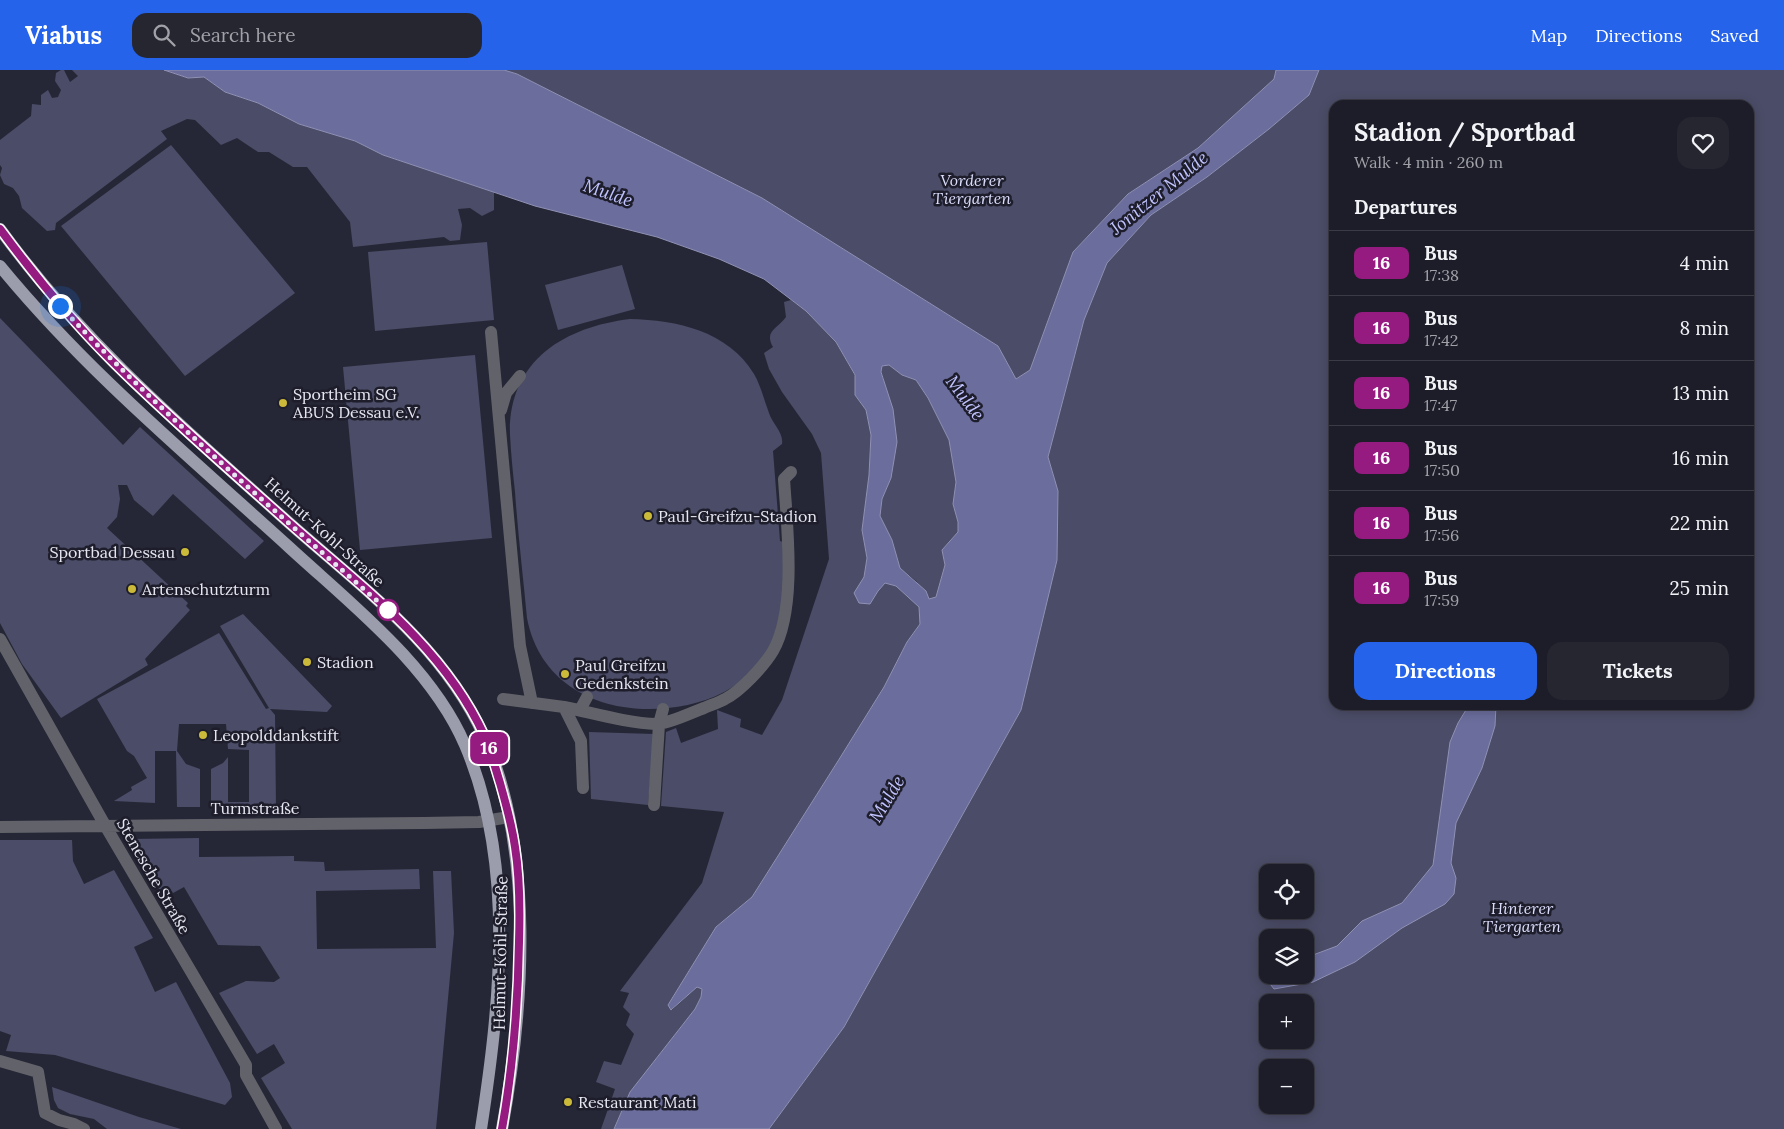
<!DOCTYPE html>
<meta charset="utf-8">
<style>
:root{--surface:#1c1d28;--page:#252630;--text:#f1f3f6;--muted:#a0a2a8;--line:#3a3b45;--accent:#2563eb}
body{margin:0;font-family:Lora,serif;background:var(--page);color:var(--text);height:100vh;display:flex;flex-direction:column;font-size:19px;white-space:nowrap}
*{box-sizing:border-box;margin:0}
p{font-size:16px;color:var(--muted)}
.icon{flex:none;width:28px;height:28px;fill:none;stroke:currentColor;stroke-width:2;stroke-linecap:round;stroke-linejoin:round}
.map{position:relative;flex:1;overflow:hidden}
.side{position:absolute;left:1329px;top:30px;width:425px;height:610px;display:flex;flex-direction:column;background:var(--surface);border-radius:15px;box-shadow:0 2px 12px #0003,0 0 0 1px var(--line)}
.side>*{flex:none}
.badge{padding:0 10px;border-radius:8px;font-size:18px;line-height:32px}
.controls{position:absolute;left:1259px;top:794px;display:grid;gap:10px}
.controls a{display:grid;place-items:center;width:55px;height:55px;border-radius:10px;background:var(--surface);box-shadow:0 2px 12px #0003,0 0 0 1px var(--line);font-size:25px}
.you{position:absolute;width:25px;height:25px;margin:-12px;border:4px solid #fff;border-radius:50%;background:#1a73e8;box-shadow:0 0 0 8px #1a73e833}
.map>.badge{position:absolute;translate:-50% -50%;box-shadow:0 0 0 2px #fff}
h2{padding:0 25px;font-size:19px;line-height:45px}
.round{display:grid;place-items:center;flex:none;width:52px;height:52px;border-radius:15px;background:var(--page)}
.head{display:flex;align-items:center;justify-content:space-between;height:85px;padding:0 25px}
h1{font-size:24px;font-weight:700;line-height:38px}
.button{display:flex;gap:10px;margin-top:auto;padding:10px 25px}
.button a{flex:1;height:58px;border-radius:15px;background:var(--accent);color:#fff;font-size:20px;font-weight:700;line-height:58px;text-align:center}
.button a+a{background:var(--page);color:var(--text)}
ul{padding:0;list-style:none}
li{display:flex;align-items:center;gap:15px;height:65px;padding:0 25px;border-top:1px solid var(--line)}
li div{flex:1}
li b{display:block;font-size:19px}
li em{font-style:normal}
li .badge{min-width:55px;font-weight:700;text-align:center}
header{display:flex;align-items:center;gap:30px;box-sizing:border-box;height:70px;padding:0 25px;background:var(--accent);color:#fff}
header strong{font-size:24px}
nav{display:flex;gap:28px;margin-inline-start:auto;font-size:18px}
.search{width:350px;height:45px;background:var(--page);display:flex;align-items:center;gap:12px;box-sizing:border-box;padding:0 18px;border-radius:15px;color:var(--muted);font-size:19px}
.map>svg:first-child{display:block}
.green{fill:#4b4c67;fill-rule:evenodd}
.water{fill:#6b6d9c;stroke:#9091b5;fill-rule:evenodd}
.lines{fill:none;stroke-linecap:round;stroke-linejoin:round}
.minor{stroke:#62636a;stroke-width:12}
.major{stroke:#9b9dac;stroke-width:12}
.line-casing{stroke:#fff;stroke-width:11}
.line{stroke:#951b81;stroke-width:8}
.walk{stroke:#e5e6f0;stroke-width:5;stroke-dasharray:0 9}
.poi-dot{fill:#cbba39;stroke:#1d1d2b;stroke-width:2}
.stop-dot{fill:#fff;stroke:#951b81;stroke-width:2.5}
.labels{text-anchor:middle;stroke-width:5;stroke-linejoin:round;paint-order:stroke}
.park-label{font-size:16px;font-style:italic;fill:#dcdefc;stroke:#1d1d2b}
.poi-label{font-size:16px;fill:#e5e6f0;stroke:#1d1d2b;text-anchor:start}
.street-label{font-size:16px;fill:#e5e6f0;stroke:#1d1d2b}
.water-label{font-size:18px;font-style:italic;fill:#c0c3fe;stroke:#1d1d2b}
</style>
<header>
<strong>Viabus</strong>
<div class="search"><svg class="icon" aria-label="search" viewBox="0 0 24 24"><circle cx="10" cy="10" r="6"/><path d="M15 15l6 6"/></svg>Search here</div>
<nav><a>Map</a><a>Directions</a><a>Saved</a></nav>
</header>
<div class="map">
<svg width="1784" height="1059" viewBox="0 0 1784 1059">
<rect width="100%" height="100%" fill="#262736"/>
<path class="green" d="M61,0h3l6,12 8,-6 -6,-6h92l24,8 16,-1 21,15 33,11 41,21 56,17 28,14 111,37v18l-12,6 -12,-8 -12,1 4,16 -2,15 -10,1 -6,-4 -91,10 -3,-25 -43,-55h-14l-24,-15h-11l-21,-14 -16,7 -26,-25 -8,-1 -26,12 6,8 -111,84 -1,7 -8,1 -25,-23 -3,-12 -6,-8 -9,-4 -4,-9 2,-7 -2,-3v-25l31,-24 1,-12 9,1v-10l7,-5 4,8 6,-1 3,-7 -6,-9 1,-8z
M504,0h772l-2,9 -76,69 -70,46 -55,58 -43,118 -14,9 -18,-33 -236,-148 -245,-124z
M1319,0h465v1059h-1015l75,-102 177,-317 37,-219 -10,-34 36,-137 23,-57 44,-48 56,-38 62,-48 40,-34zM1334,35h415v600h-415zM1268,802h37v38h-37zM1268,868h37v37h-37zM1268,932h37v38h-37zM1268,998h37v37h-37z
M171,75l124,148 -110,83 -124,-150z
M487,172l7,78 -119,11 -7,-79z
M622,195l13,44 -77,21 -13,-45z
M791,230l15,11 30,31 19,34v19l11,15 5,25 -2,40 -7,55 5,28 -3,19 14,13 7,-7 11,3 24,21v17l-13,18 -23,45 -46,74 -86,136 -36,30 -48,78 4,5 25,-23 6,2 -2,8 -6,12 -65,83 -16,37h-13l14,-40 -19,-7 8,-21 17,4 13,-31 -8,-9 4,-11 -7,-7 6,-14 -9,-2 82,-108 22,-71 -63,-6 5,-74 10,-4 5,15 37,-14 -1,-19 24,9 -1,8 22,8 20,-35 47,-141 -8,-106 -9,-19 -30,-42 -13,-23 -5,-16 9,-6c-9,-16 4,-18 13,-30l-2,-15z
M0,248l123,127 17,-18 124,114 -19,18 -72,-65 -20,22 -19,-16 -7,-15h-9l2,14 -3,18 -10,11 81,75 -2,3 4,4 -45,49 3,6 -87,53 -39,-54 -22,-41z
M630,249c47,1 98,12 124,55 7,12 10,26 15,39 3,10 15,20 13,31l-9,7 7,90 3,1c3,36 1,75 -15,108 -5,12 -17,22 -27,31 -22,17 -46,24 -73,27 -66,7 -128,-22 -141,-90 -4,-42 -9,-84 -12,-126 -2,-18 -4,-38 -5,-57 -2,-74 54,-108 120,-116z
M475,285l17,183 -132,12 -17,-183z
M889,295l13,10 14,5 12,18 21,42 7,42 -3,22 5,18v10l-16,18 3,15 -9,33 -7,1 -13,-18 -16,-13 -8,-28 -12,-24 2,-17 9,-21 -7,-98 -3,-8 1,-6z
M243,544l89,92 -5,6 -57,-3 5,6 1,95 -65,-2v-39l12,-6 5,-6v45h21v-52l-21,-1 -2,-25h-47l-2,27 9,13 14,5v38h-23l-1,-56h-21v52l-41,-2 18,-11 -1,-3 16,-9 -13,-22 -7,-5 -30,-52 122,-66 47,76 3,-1 -49,-82z
M589,662l65,2 -6,71 -57,-6z
M199,768v19l95,-1v5l30,1 1,9 94,-2 1,20 -104,2 1,58 119,-1 -3,-77h18l3,62 -18,196h-144l-31,-51 24,-15 -11,-19 -17,10 -38,-61 27,-12 28,1 6,-4 -20,-32 -42,-1 -34,-58 -20,11 -33,-59z
M0,770h72l1,21 11,23 30,-14 39,68 -19,9 21,45 21,-10 54,101 2,14 -7,8 -170,-50 -49,-4 5,-16 -11,-4z
M52,1017l87,30 42,12h-74l-13,-10 -24,-5 -12,-6 -4,-8z"/>
<path class="water" d="M164,0h340l13,4 245,124 236,148 18,33 14,-9 43,-118 55,-58 70,-46 76,-69 2,-9h43l-10,25 -40,34 -62,48 -56,38 -44,48 -23,57 -36,137 10,34 -1,69 -36,150 -177,317 -75,102h-155l16,-37 65,-83 6,-12 1,-8 -5,-2 -26,23 -3,-5 48,-78 36,-30 86,-136 46,-74 23,-45 13,-18 -1,-17 -23,-21 -11,-3 -7,8 -8,13 -11,-1 -5,-10 10,-16 3,-19 -5,-28 7,-55 2,-40 -5,-25 -11,-15v-20l-19,-33 -30,-31 -42,-32 -45,-20 -62,-22 -122,-31 -152,-51 -28,-14 -56,-17 -41,-21 -33,-11 -21,-15 -16,1zM889,295l13,10 14,5 12,18 21,42 7,42 -3,22 5,18v10l-16,18 3,15 -9,32 -7,2 -3,-8 -26,-23 -8,-28 -12,-24 2,-17 9,-21 6,-36 -4,-33 -12,-37 1,-6z
M1469,635h27l-1,21 -13,42 -26,55 -5,40 5,15 -2,16 -9,10 -43,24 -47,34 -42,20 -39,7 -7,-9 1,-5h37v-17l32,-12 25,-25 40,-18 31,-38 17,-123 8,-19z"/>
<g class="lines">
<path class="minor" d="M491,262l29,314 12,57
M501,340l5,-17 14,-17
M0,569l106,188 140,238v10l30,54
M503,629l61,8 17,34 2,47
M564,637c30,6 62,16 93,17 11,0 36,-12 47,-16 7,-3 14,-5 21,-9 16,-8 39,-33 48,-48 24,-42 14,-125 11,-172l7,-7
M580,640l7,-13
M654,735l5,-81 4,-15
M0,757l424,-4 55,-1 30,-5
M0,991l38,11 7,41 14,7 15,4 10,5"/>
<path class="major" d="M0,159c82,113 183,199 287,292 72,64 156,124 197,215 51,114 40,272 18,393
M0,196c86,105 190,191 290,282 62,57 141,118 175,197 51,119 35,260 16,384"/>
</g>
<g class="lines">
<defs>
<path id="line" d="M0,159c34,46 70,90 111,131 56,56 117,108 176,161 72,64 156,124 197,214 7,16 11,32 16,48 6,21 12,43 15,64 5,31 5,63 4,95 -1,63 -6,125 -17,187"/>
</defs>
<use href="#line" class="line-casing"/>
<use href="#line" class="line"/>
<path class="walk" d="M60,236c103,110 219,208 332,308l-4,-4"/>
</g>
<g class="poi-dot">
<circle cx="283" cy="333" r="5"/>
<circle cx="648" cy="446" r="5"/>
<circle cx="185" cy="482" r="5"/>
<circle cx="132" cy="519" r="5"/>
<circle cx="307" cy="592" r="5"/>
<circle cx="565" cy="604" r="5"/>
<circle cx="203" cy="665" r="5"/>
<circle cx="568" cy="1032" r="5"/>
</g>
<circle class="stop-dot" cx="388" cy="540" r="10"/>
<g class="labels">
<g class="park-label">
<text x="972" y="116">Vorderer<tspan x="972" dy="18">Tiergarten</tspan></text>
<text x="1522" y="844">Hinterer<tspan x="1522" dy="18">Tiergarten</tspan></text>
</g>
<g class="poi-label">
<text x="293" y="330">Sportheim SG<tspan x="293" dy="18">ABUS Dessau e.V.</tspan></text>
<text x="658" y="452">Paul-Greifzu-Stadion</text>
<text x="175" y="488" text-anchor="end">Sportbad Dessau</text>
<text x="142" y="525">Artenschutzturm</text>
<text x="317" y="598">Stadion</text>
<text x="575" y="601">Paul Greifzu<tspan x="575" dy="18">Gedenkstein</tspan></text>
<text x="213" y="671">Leopolddankstift</text>
<text x="578" y="1038">Restaurant Mati</text>
</g>
<g class="street-label">
<text transform="translate(325 462) rotate(42)" y="6">Helmut-Kohl-Straße</text>
<text x="255" y="744">Turmstraße</text>
<text transform="translate(154 806) rotate(60)" y="6">Stenesche Straße</text>
<text transform="translate(500 883) rotate(-89)" y="6">Helmut-Kohl-Straße</text>
</g>
<g class="water-label">
<text transform="translate(608 123) rotate(19)" y="6">Mulde</text>
<text transform="translate(1159 123) rotate(-39)" y="6">Jonitzer Mulde</text>
<text transform="translate(965 328) rotate(53)" y="6">Mulde</text>
<text transform="translate(887 729) rotate(-59)" y="6">Mulde</text>
</g>
</g>
</svg>
<div class="controls">
<a><svg class="icon" aria-label="locate" viewBox="0 0 24 24"><circle cx="12" cy="12" r="6"/><path d="M12 2v4M12 18v4M2 12h4M18 12h4"/></svg></a>
<a><svg class="icon" aria-label="layers" viewBox="0 0 24 24"><path d="M12 4l9 5-9 5-9-5zM3 14l9 5 9-5"/></svg></a>
<a>+</a>
<a>−</a>
</div>
<div class="you" style="left:60px;top:236px"></div>
<b class="badge" style="left:489px;top:678px;background:#951b81;color:#fff">16</b>
<section class="side">
<div class="head"><div><h1>Stadion / Sportbad</h1><p>Walk · 4 min · 260 m</p></div><a class="round"><svg class="icon" aria-label="heart" viewBox="0 0 24 24"><path d="M12 20l-8-8c-3-5 5-10 8-4 3-6 11-1 8 4z"/></svg></a></div>
<h2>Departures</h2>
<ul>
<li><span class="badge" style="background:#951b81;color:#fff">16</span><div><b>Bus</b><p>17:38</p></div><em>4 min</em></li>
<li><span class="badge" style="background:#951b81;color:#fff">16</span><div><b>Bus</b><p>17:42</p></div><em>8 min</em></li>
<li><span class="badge" style="background:#951b81;color:#fff">16</span><div><b>Bus</b><p>17:47</p></div><em>13 min</em></li>
<li><span class="badge" style="background:#951b81;color:#fff">16</span><div><b>Bus</b><p>17:50</p></div><em>16 min</em></li>
<li><span class="badge" style="background:#951b81;color:#fff">16</span><div><b>Bus</b><p>17:56</p></div><em>22 min</em></li>
<li><span class="badge" style="background:#951b81;color:#fff">16</span><div><b>Bus</b><p>17:59</p></div><em>25 min</em></li>
</ul>
<div class="button"><a>Directions</a><a>Tickets</a></div>
</section>
</div>
